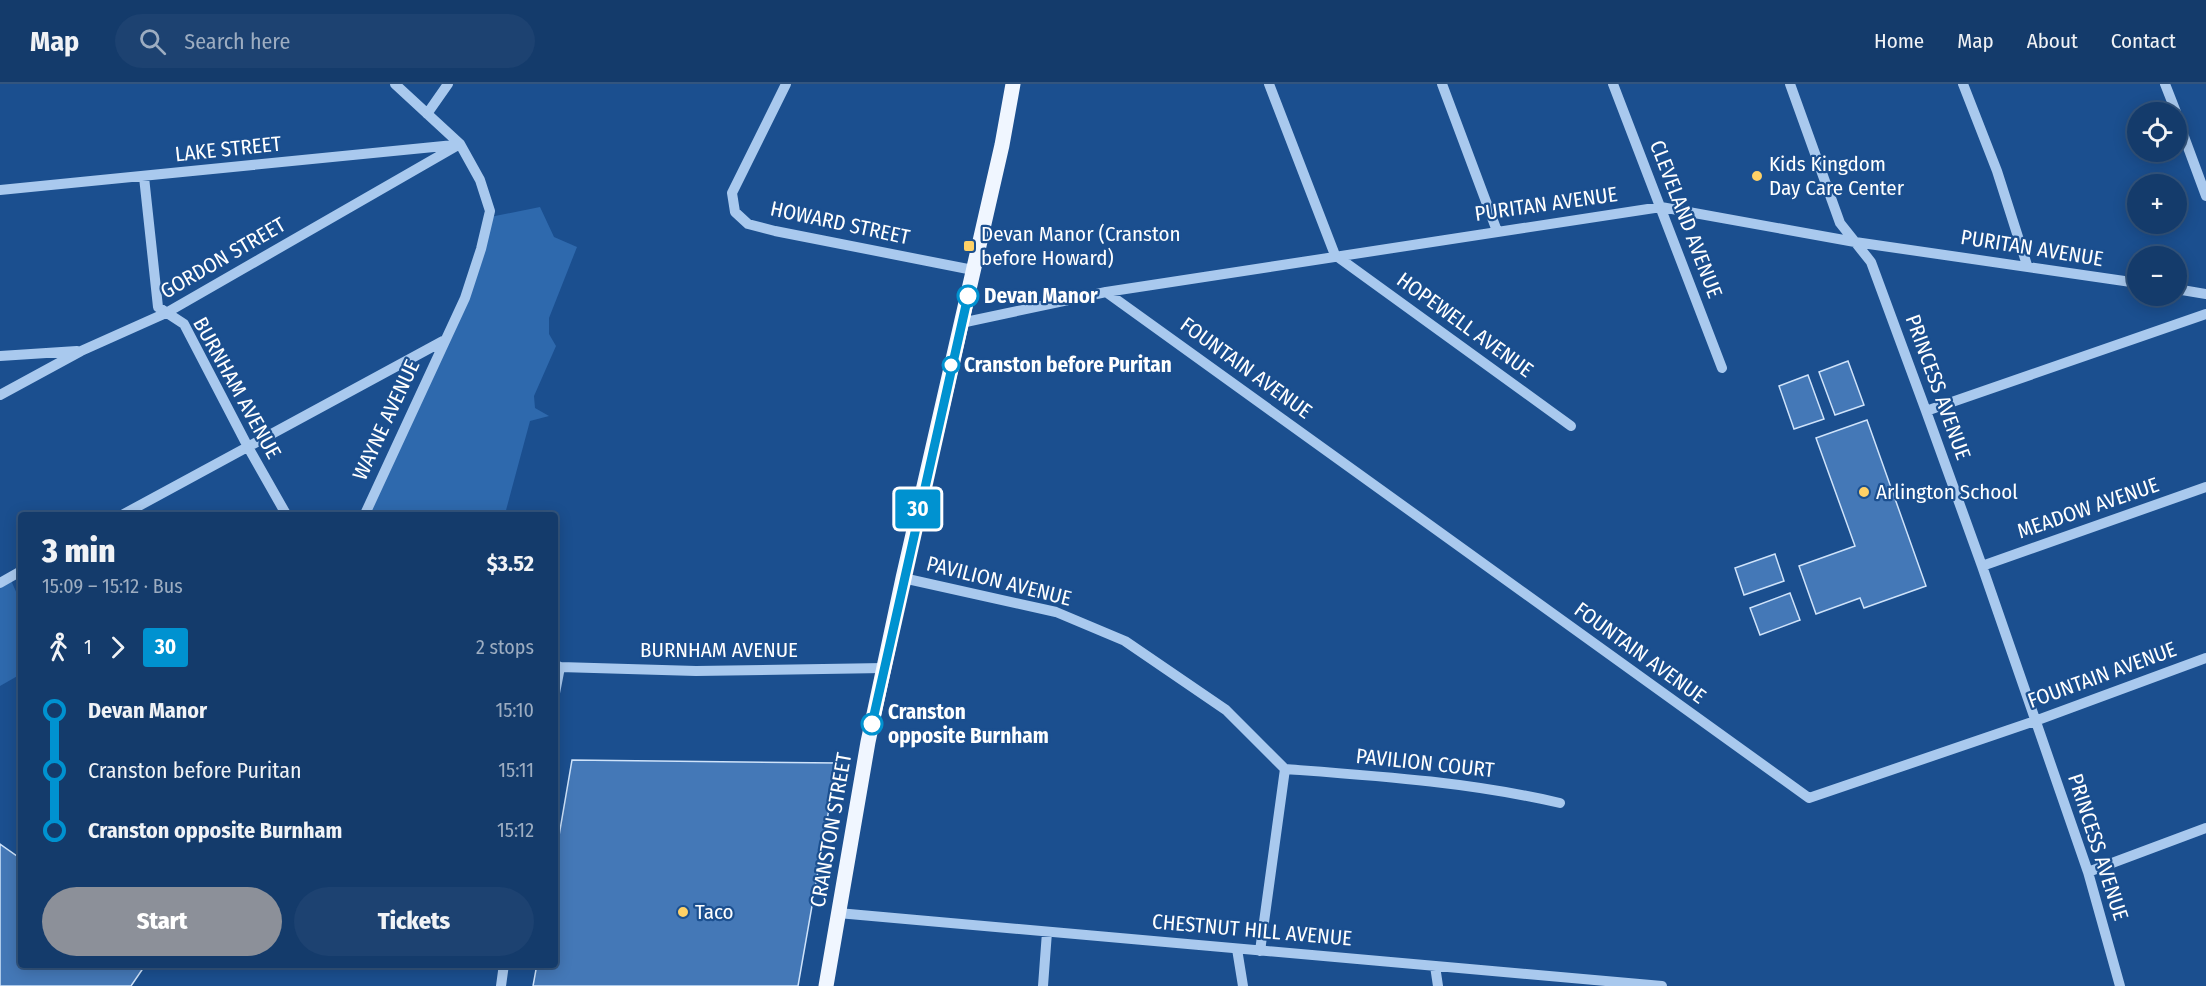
<!DOCTYPE html>
<meta charset="utf-8">
<style>
:root{--surface:#143b6b;--page:#1d4271;--text:#f1f3f6;--muted:#9dadc1;--line:#33557e;--accent:#8c9099}
body{margin:0;font-family:"Fira Sans Condensed",sans-serif;background:var(--page);color:var(--text);height:100vh;display:flex;flex-direction:column;font-size:22px;white-space:nowrap}
*{box-sizing:border-box;margin:0}
p{font-size:20px;color:var(--muted)}
.icon{flex:none;width:33px;height:33px;fill:none;stroke:currentColor;stroke-width:2;stroke-linecap:round;stroke-linejoin:round}
.map{position:relative;flex:1;overflow:hidden}
.panel{position:absolute;left:18px;top:428px;width:540px;height:456px;display:flex;flex-direction:column;background:var(--surface);border-radius:6px;box-shadow:0 3px 15px #0003,0 0 0 2px var(--line)}
.panel>*{flex:none}
.badge{padding:0 12px;border-radius:4px;font-size:21px;line-height:39px}
.buttons{position:absolute;left:2127px;top:18px;display:grid;gap:12px}
.buttons a{display:grid;place-items:center;width:60px;height:60px;border-radius:50%;background:var(--surface);box-shadow:0 3px 15px #0003,0 0 0 2px var(--line);font-size:30px}
.map>.badge{position:absolute;translate:-50% -50%;box-shadow:0 0 0 3px #fff}
.legs{display:flex;align-items:center;gap:9px;height:66px;padding:0 24px;font-size:20px}
.legs p{margin-inline-start:auto}
.headline{display:flex;align-items:center;justify-content:space-between;height:102px;padding:0 24px}
h1{font-size:33px;font-weight:800;line-height:45px}
.primary-button{display:flex;gap:12px;margin-top:auto;padding:12px 24px}
.primary-button a{flex:1;height:69px;border-radius:36px;background:var(--accent);color:#fff;font-size:24px;font-weight:800;line-height:69px;text-align:center}
.primary-button a+a{background:var(--page);color:var(--text)}
ul{padding:0 24px;list-style:none}
li{display:flex;align-items:center;gap:21px;height:60px;font-size:22px}
li i{display:grid;place-items:center;width:9px;height:100%;margin:0 8px;background:currentColor}
li i::after{content:'';width:15px;height:15px;margin:-8px;border:4px solid;border-radius:50%;background:var(--surface)}
li p{margin-inline-start:auto}
li:first-child i{background:linear-gradient(#0000 50%,currentColor 0)}
li:last-child i{background:linear-gradient(currentColor 50%,#0000 0)}
header{display:flex;align-items:center;gap:36px;box-sizing:border-box;height:84px;padding:0 30px;background:var(--surface);border-bottom:2px solid var(--line)}
header strong{font-size:28px}
nav{display:flex;gap:33px;margin-inline-start:auto;font-size:21px}
.search{width:420px;height:54px;background:var(--page);display:flex;align-items:center;gap:15px;box-sizing:border-box;padding:0 21px;border-radius:33px;color:var(--muted);font-size:22px}
.map>svg:first-child{display:block}
.green{fill:#2e69ad}
.building{fill:#4478b7;stroke:#cfe3fa;stroke-width:1.5}
.lines{fill:none;stroke-linecap:round;stroke-linejoin:round}
.minor{stroke:#a9c9ee;stroke-width:10}
.major{stroke:#f0f6ff;stroke-width:15}
.line-1-casing{stroke:#fff;stroke-width:14}
.line-1{stroke:#0092d0;stroke-width:9}
.poi-dot{fill:#ffd166;stroke:#1b4f8f;stroke-width:2}
.stop-1-dot{fill:#fff;stroke:#0092d0;stroke-width:3}
.labels{text-anchor:middle;stroke-width:4.5;stroke-linejoin:round;paint-order:stroke}
.street-label{font-size:21px;fill:#fff;stroke:#1b4f8f}
.poi-label{font-size:21px;fill:#fff;stroke:#1b4f8f;text-anchor:start}
.stop-label{font-size:21px;font-weight:bold;fill:#fff;stroke:#1b4f8f;text-anchor:start}
</style>
<header>
<strong>Map</strong>
<div class="search"><svg class="icon" aria-label="search" viewBox="0 0 24 24"><circle cx="10" cy="10" r="6"/><path d="M15 15l6 6"/></svg>Search here</div>
<nav><a>Home</a><a>Map</a><a>About</a><a>Contact</a></nav>
</header>
<div class="map">
<svg width="2206" height="902" viewBox="0 0 2206 902">
<rect width="100%" height="100%" fill="#1b4f8f"/>
<path class="green" d="M540,123l14,30 23,10 -28,71v16l7,12 -22,50 1,12 14,8 -19,5 -25,93h-140l82,-178 43,-119z
M10,494l11,25v71l-21,12v-105z"/>
<path class="building" d="M1848,277l16,44 -29,10 -16,-43z
M1808,291l16,44 -30,10 -15,-43z
M1867,336l59,166 -62,22 -4,-10 -44,16 -17,-48 56,-20 -39,-108z
M1775,470l9,27 -40,14 -9,-27z
M1790,509l10,27 -40,15 -10,-27z
M572,676l265,3 -39,223h-265l4,-22h18v-105z
M0,760l21,15v105h125l-15,22h-131z"/>
<g class="lines">
<path class="minor" d="M786,0l-54,109 3,19 13,12 27,7 198,39
M1269,0l66,171 236,171
M1442,0l55,147
M1613,0l109,284
M1790,0l50,139 31,39 55,149 56,155 106,306 32,114
M1963,0l34,87 30,94
M2165,0l11,28
M427,30l21,-30
M2176,31l30,81
M144,93l14,130 26,17 64,123 38,67
M0,106l454,-45
M2176,205l30,5
M1106,208l703,506 226,-77 171,-63
M961,239l145,-31 555,-85 194,35 283,41
M0,272l77,-5
M0,311l81,-44 85,-38 294,-169
M1926,327l280,-97
M124,430l319,-173
M365,430l100,-216 16,-49 9,-38 -10,-31 -20,-36 -65,-60
M1982,482l224,-79
M903,494l153,34 69,29 101,69 59,59
M0,499l21,-12
M555,581l5,2 136,4 188,-3
M555,609l5,-26
M1285,685c93,7 184,13 275,34
M2088,788l118,-44
M838,829l824,73
M1237,865l6,37
M1260,867l25,-182
M1435,882l3,20
M501,902l3,-22
M1043,902l4,-54"/>
<path class="major" d="M826,902l42,-244 35,-164 99,-433 11,-61"/>
</g>
<g class="lines">
<defs>
<path id="line-1" d="M872,640l96,-428"/>
</defs>
<use href="#line-1" class="line-1-casing"/>
<use href="#line-1" class="line-1"/>
</g>
<g class="poi-dot">
<circle cx="1757" cy="92" r="6"/>
<rect x="963" y="156" width="12" height="12" rx="3"/>
<circle cx="1864" cy="408" r="6"/>
<circle cx="683" cy="828" r="6"/>
</g>
<g class="stop-1-dot">
<circle cx="968" cy="212" r="10"/>
<circle cx="951" cy="281" r="8"/>
<circle cx="872" cy="640" r="10"/>
</g>
<g class="labels">
<g class="street-label">
<text transform="translate(228 65) rotate(-6)" y="7">LAKE STREET</text>
<text transform="translate(1546 120) rotate(-8)" y="7">PURITAN AVENUE</text>
<text transform="translate(1686 135) rotate(69)" y="7">CLEVELAND AVENUE</text>
<text transform="translate(840 139) rotate(12)" y="7">HOWARD STREET</text>
<text transform="translate(2032 164) rotate(9)" y="7">PURITAN AVENUE</text>
<text transform="translate(223 174) rotate(-30)" y="7">GORDON STREET</text>
<text transform="translate(1465 241) rotate(36)" y="7">HOPEWELL AVENUE</text>
<text transform="translate(1246 284) rotate(36)" y="7">FOUNTAIN AVENUE</text>
<text transform="translate(1938 303) rotate(70)" y="7">PRINCESS AVENUE</text>
<text transform="translate(237 304) rotate(61)" y="7">BURNHAM AVENUE</text>
<text transform="translate(386 336) rotate(-65)" y="7">WAYNE AVENUE</text>
<text transform="translate(2088 424) rotate(-19)" y="7">MEADOW AVENUE</text>
<text transform="translate(999 497) rotate(14)" y="7">PAVILION AVENUE</text>
<text x="719" y="573">BURNHAM AVENUE</text>
<text transform="translate(1640 569) rotate(36)" y="7">FOUNTAIN AVENUE</text>
<text transform="translate(2102 591) rotate(-20)" y="7">FOUNTAIN AVENUE</text>
<text transform="translate(1425 679) rotate(6)" y="7">PAVILION COURT</text>
<text transform="translate(831 746) rotate(-80)" y="7">CRANSTON STREET</text>
<text transform="translate(2098 763) rotate(72)" y="7">PRINCESS AVENUE</text>
<text transform="translate(1252 846) rotate(5)" y="7">CHESTNUT HILL AVENUE</text>
</g>
<g class="poi-label">
<text x="1769" y="87">Kids Kingdom<tspan x="1769" dy="24">Day Care Center</tspan></text>
<text x="981" y="157">Devan Manor (Cranston<tspan x="981" dy="24">before Howard)</tspan></text>
<text x="1876" y="415">Arlington School</text>
<text x="695" y="835">Taco</text>
</g>
<g class="stop-label">
<text x="984" y="219">Devan Manor</text>
<text x="964" y="288">Cranston before Puritan</text>
<text x="888" y="635">Cranston<tspan x="888" dy="24">opposite Burnham</tspan></text>
</g>
</g>
</svg>
<div class="buttons">
<a><svg class="icon" aria-label="locate" viewBox="0 0 24 24"><circle cx="12" cy="12" r="6"/><path d="M12 2v4M12 18v4M2 12h4M18 12h4"/></svg></a>
<a>+</a>
<a>−</a>
</div>
<b class="badge" style="left:918px;top:425px;background:#0092d0;color:#fff">30</b>
<section class="panel">
<div class="headline"><div><h1>3 min</h1><p>15:09 – 15:12 · Bus</p></div><b>$3.52</b></div>
<div class="legs"><svg class="icon" aria-label="walk" viewBox="0 0 24 24"><circle cx="13" cy="4" r="2"/><path d="M13 8l-2 6 4 7M11 14l-3 7M7 12l3-4h3l4 4"/></svg>1<svg class="icon" aria-label="forward" viewBox="0 0 24 24"><path d="M9 5l7 7-7 7"/></svg><b class="badge" style="background:#0092d0;color:#fff">30</b><p>2 stops</p></div>
<ul>
<li><i style="color:#0092d0"></i><b>Devan Manor</b><p>15:10</p></li>
<li><i style="color:#0092d0"></i><span>Cranston before Puritan</span><p>15:11</p></li>
<li><i style="color:#0092d0"></i><b>Cranston opposite Burnham</b><p>15:12</p></li>
</ul>
<div class="primary-button"><a>Start</a><a>Tickets</a></div>
</section>
</div>
